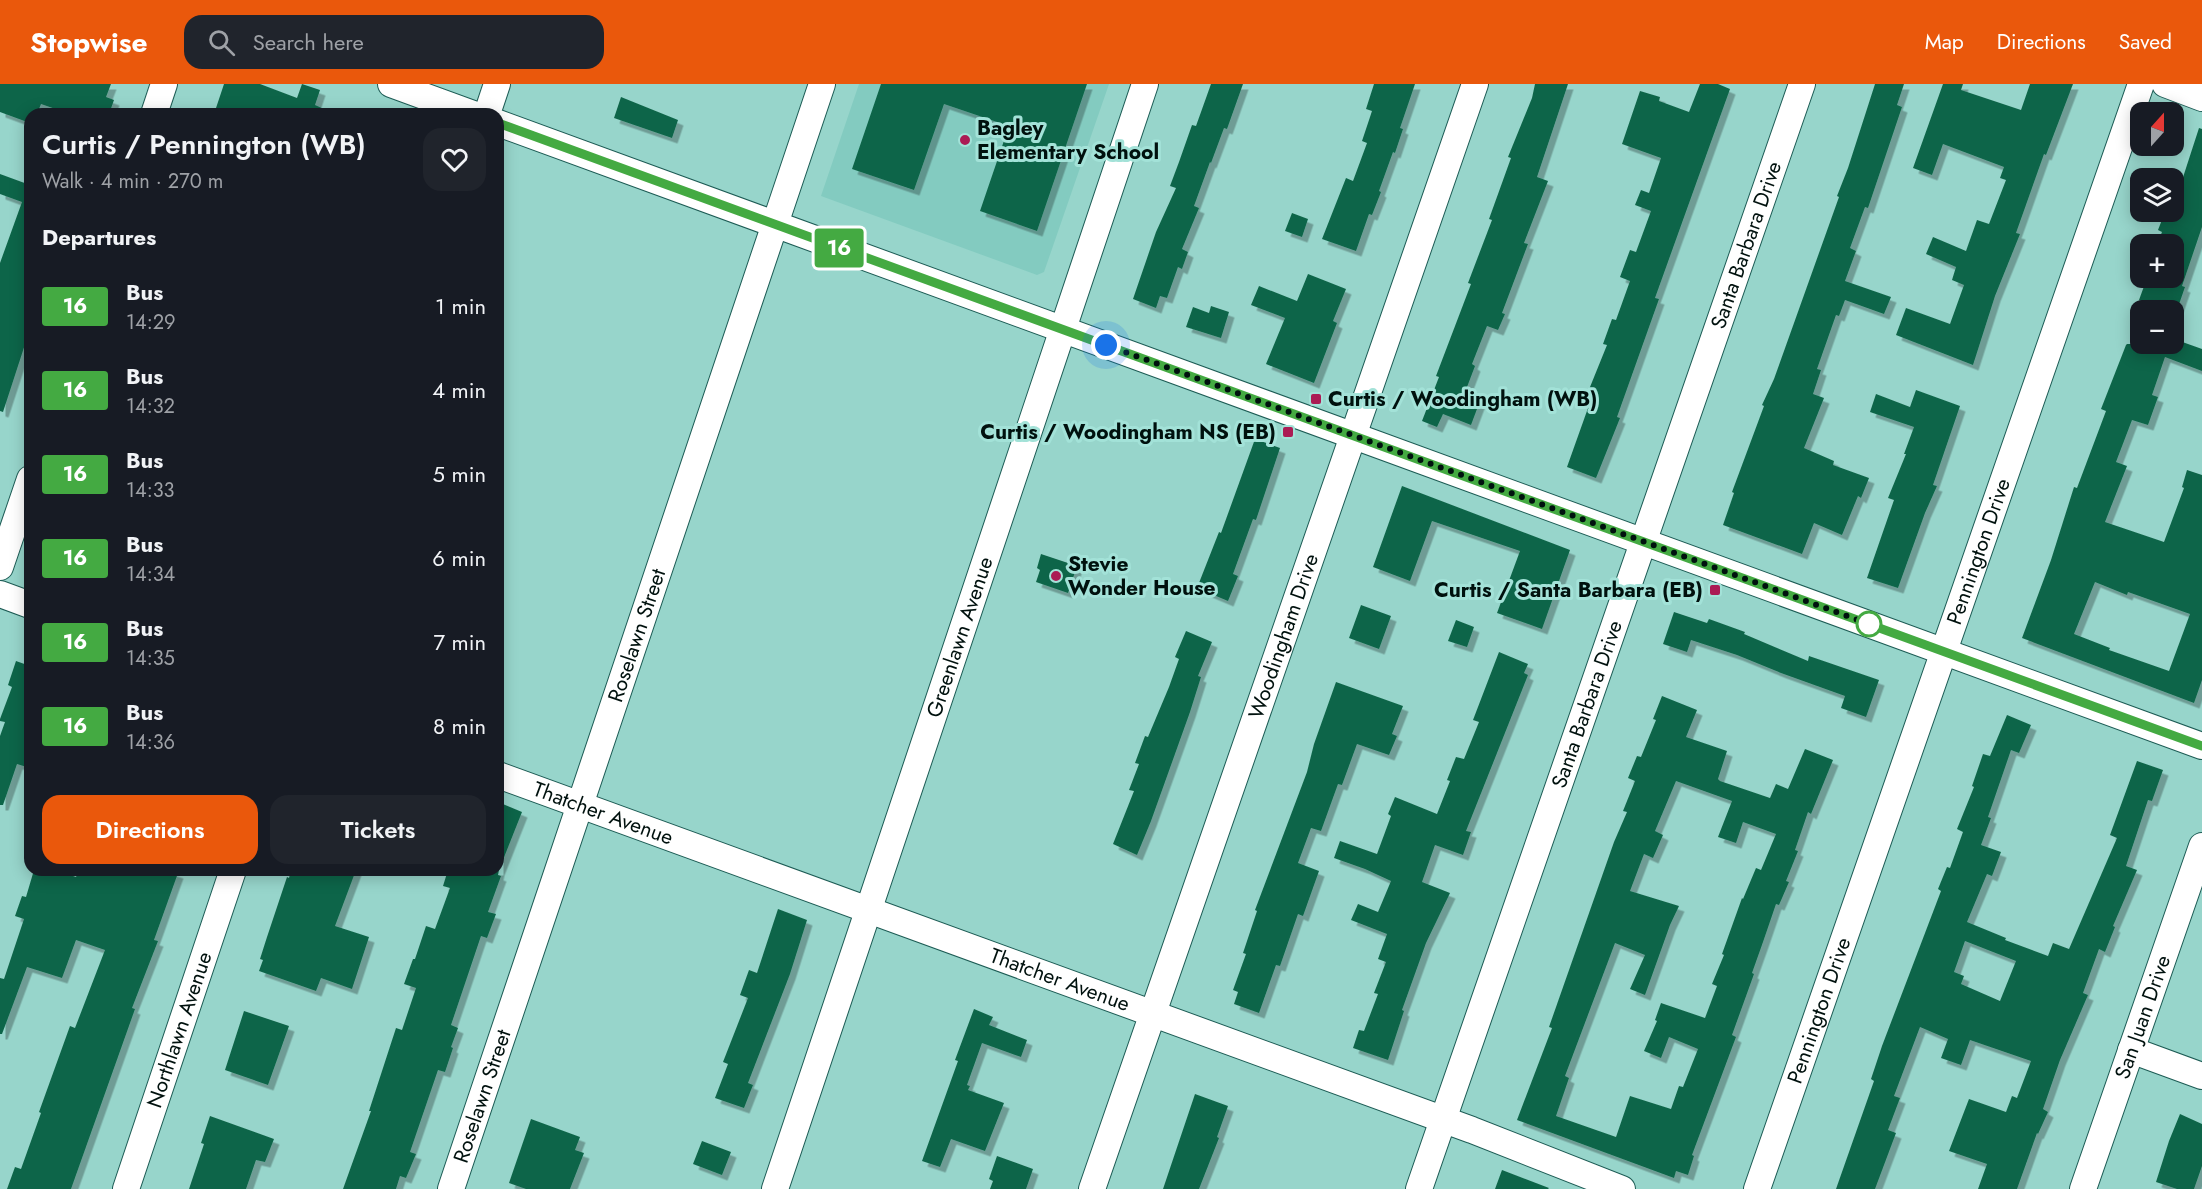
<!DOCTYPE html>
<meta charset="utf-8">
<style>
:root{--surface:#171b24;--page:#20242c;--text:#f1f3f6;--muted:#9ea1a6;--accent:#ea580c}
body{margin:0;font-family:Jost,sans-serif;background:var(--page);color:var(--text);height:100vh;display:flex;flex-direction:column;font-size:22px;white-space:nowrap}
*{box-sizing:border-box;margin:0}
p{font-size:20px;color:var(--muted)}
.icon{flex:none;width:33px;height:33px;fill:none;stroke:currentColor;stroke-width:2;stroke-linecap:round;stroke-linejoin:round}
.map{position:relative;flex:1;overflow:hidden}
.drawer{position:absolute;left:24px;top:24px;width:480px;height:768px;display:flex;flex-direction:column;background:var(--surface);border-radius:18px;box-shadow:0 3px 15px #0003}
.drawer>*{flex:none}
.badge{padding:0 12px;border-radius:4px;font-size:21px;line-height:39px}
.needle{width:39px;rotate:21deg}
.controls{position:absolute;left:2130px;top:18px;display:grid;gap:12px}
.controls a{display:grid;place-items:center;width:54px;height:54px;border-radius:12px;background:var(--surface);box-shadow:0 3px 15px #0003;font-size:30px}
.you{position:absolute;width:30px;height:30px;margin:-15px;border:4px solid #fff;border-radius:50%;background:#1a73e8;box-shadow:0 0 0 9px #1a73e833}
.map>.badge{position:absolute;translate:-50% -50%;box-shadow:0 0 0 3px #fff}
h2{padding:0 18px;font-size:22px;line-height:54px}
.round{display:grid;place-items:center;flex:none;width:63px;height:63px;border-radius:18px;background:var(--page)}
.summary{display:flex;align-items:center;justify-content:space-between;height:102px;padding:0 18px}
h1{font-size:28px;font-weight:600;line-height:45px}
.button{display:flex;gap:12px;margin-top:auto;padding:12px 18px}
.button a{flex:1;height:69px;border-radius:18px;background:var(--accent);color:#fff;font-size:24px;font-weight:600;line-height:69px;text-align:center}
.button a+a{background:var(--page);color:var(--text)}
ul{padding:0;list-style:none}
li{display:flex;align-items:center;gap:18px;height:84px;padding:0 18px}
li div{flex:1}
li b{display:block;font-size:22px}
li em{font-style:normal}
li .badge{min-width:66px;font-weight:700;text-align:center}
header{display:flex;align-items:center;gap:36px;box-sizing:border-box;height:84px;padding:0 30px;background:var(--accent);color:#fff}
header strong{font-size:28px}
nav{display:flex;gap:33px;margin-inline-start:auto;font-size:21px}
.search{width:420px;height:54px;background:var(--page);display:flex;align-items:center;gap:15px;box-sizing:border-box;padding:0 21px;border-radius:18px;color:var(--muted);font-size:22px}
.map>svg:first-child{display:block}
.built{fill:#83cbc0}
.building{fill:#106548;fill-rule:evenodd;filter:url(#shadow)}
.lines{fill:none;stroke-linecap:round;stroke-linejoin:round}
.minor-casing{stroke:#1d5c55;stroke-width:28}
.minor{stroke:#fff;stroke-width:26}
.line-casing{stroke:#fff;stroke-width:14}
.line{stroke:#44aa42;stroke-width:9}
.walk{stroke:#00110e;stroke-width:6;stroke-dasharray:0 10.8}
.poi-dot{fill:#ab1b54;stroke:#a3e2d8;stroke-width:2}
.stop-dot{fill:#fff;stroke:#44aa42;stroke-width:3}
.labels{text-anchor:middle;stroke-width:6;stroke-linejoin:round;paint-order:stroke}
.poi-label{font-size:21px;font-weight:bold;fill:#00110e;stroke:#a3e2d8;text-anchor:start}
.street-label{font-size:21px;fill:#00110e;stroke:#a3e2d8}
</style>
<header>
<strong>Stopwise</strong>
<div class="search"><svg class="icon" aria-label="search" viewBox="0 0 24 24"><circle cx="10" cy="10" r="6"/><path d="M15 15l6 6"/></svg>Search here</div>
<nav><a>Map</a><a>Directions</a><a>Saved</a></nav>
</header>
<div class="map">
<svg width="2202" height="1105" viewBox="0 0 2202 1105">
<defs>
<filter id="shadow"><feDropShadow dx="5.5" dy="5.5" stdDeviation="0" flood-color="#0004"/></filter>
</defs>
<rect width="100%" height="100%" fill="#97d5cb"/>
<path class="built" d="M859,0h250l-65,188 -7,3 -216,-79z"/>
<path class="building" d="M0,0h111l-5,13 8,3 -5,14h-39l-29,-10 -4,10h-7v9l-30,-11z
M224,0h36l37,14 5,-14 18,6 -5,15 20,9h-121z
M881,0h206l-50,147 -57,-20 29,-85 -65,-22 -30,86 -62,-21z
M1211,0h32l-16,45 -3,-1 -13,35 -1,-1 -16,44 5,2 -17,41 6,3 -6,17 -4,-2 -11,31 -7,-2 -4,12 -23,-9 23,-67 20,-44 -6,-2 9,-24 13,-37 4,1z
M1374,0h41l-15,44 3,1 -8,24 -2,-1 -14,39 2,1 -9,23 -3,-1 -13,37 -34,-12 24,-61 7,3 14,-38 -5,-2 10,-30 -6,-2z
M1535,0h33l-31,93 11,4 -24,62 4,1 -26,69 3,1 -7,16 -11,-4 -15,38 3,2 -11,29 16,6 -9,24 -28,-11 -6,13 -15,-6 17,-44 -3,-1 35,-92 -3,-1 24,-63 -3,-1 22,-61 -3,-1 24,-59z
M1700,0h18l12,5 -75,209 4,1 -42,118 3,1 -24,60 -29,-11 26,-73 -5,-2 19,-47 -4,-1 9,-25 4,1 14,-39 -10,-4 10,-27 6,2 15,-41 -16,-6 6,-15 8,3 12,-35 -39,-14 18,-53 20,6 -1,4 30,11z
M1875,0h29l-7,21 5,2 -34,101 -3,-1 -15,41 6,3 -11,30 46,16 -7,17 -39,-14 -6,16 -3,-1 -19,54 4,1 -8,24 11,4 -20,50 30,13 -1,4 36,13 -8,20 -3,-2 -16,39 -28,-12 -12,31 -79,-29 11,-32 -2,-1 32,-86 -2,-1 12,-26 65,-182 -2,-1 11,-28z
M1943,0h20l-2,6 60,20 9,-26h43l-27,71 -2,-1 -28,79 4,1 -25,62 -22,69 -77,-30 10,-27 44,16 14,-39 -12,-5 4,-13 -30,-13 7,-17 33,14 11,-31 12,4 17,-44 -6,-2 4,-11 -61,-23 -11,31 -19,-7z
M621,13l57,23 -6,18 -58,-20z
M2199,44l3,1v98l-20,59 3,1 -9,26 -2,-3 -35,-10 8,-22h27v-34h-17l5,-12 -4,-2 7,-18h9v-7z
M0,90l30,11v144l-27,83 -3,-1v-148l22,-61 -22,-8z
M1292,129l16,6 -6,18 -17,-6z
M1308,190l38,15 -13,32 4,2 -23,60 -48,-19 19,-46 -34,-13 8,-19 38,15z
M1211,222l18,6 -8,26 -35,-11 7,-20 16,6z
M2174,255l28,10v22l-37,-14 -13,38 6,2 -10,28 -16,-5 -16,42 11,4 -22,56 59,20 20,-54 -2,-1 5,-17 15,5v205l-8,23 -172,-65 29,-78 23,-73 3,1 29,-77 -5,-2 25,-64 1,-1h47zM2095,498l32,13 1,-3 62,22 -21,57 -60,-21 1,-2 -36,-14z
M1916,306l44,16 -27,79 4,1 -12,27 -27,75 -31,-10 27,-78 -6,-2 18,-44h-2l10,-27 -44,-15 6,-18 34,13z
M1255,355l25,9 -24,72 -3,-1 -20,55 5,2 -10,25 -31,-13 22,-56 2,1z
M1402,402l168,64 -28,79 -45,-16 23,-62 -88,-30 -22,60 -37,-14z
M1041,470l36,12 -9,27 -32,-11 4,-12 -3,-2z
M1361,521l30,11 -12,33 -30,-11z
M1674,528l33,11 2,-4 36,13 -1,2 64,27 1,-5 70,24 -13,37 -25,-9 4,-12 -64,-23 -44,-18 -46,-15 -4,12 -24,-8z
M1456,536l18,7 -7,20 -19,-6z
M1186,547l26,11 -14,34 3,1 -11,35 -39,109 -14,34 -24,-11 21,-53 -5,-1 10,-26 -4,-1 10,-27 3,1 21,-50 10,-28 -4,-2z
M1499,568l29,12 -4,9 4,2 -62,156 5,1 -8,23 -28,-10 -13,37 28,11 -24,50 -24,67 2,1 -16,49 -35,-12 6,-18 5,1 14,-37 -4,-1 12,-31 -8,-3 9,-25 -36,-14 7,-16 20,8 13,-31 -26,-12 -31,-11 6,-17 37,13 14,-38 -3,-2 7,-17 42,17 13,-33 -3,-1 9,-23 8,2 15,-37 -6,-2z
M16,577l14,5v102l-13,-4 -14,41h-3v-69l5,-14 -5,-1v-2l12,-32 -4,-2z
M1336,598l67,24 -11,28 5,2 -8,19 -32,-11 -15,41 -4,-1 -17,47 -10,-3 -13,35 21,8 -16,45 -5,-2 -18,52 -4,-1 -17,48 -25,-9 4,-12 -5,-2 13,-36 -3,-1 14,-42 -2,-1 52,-138 7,-28z
M1662,612l35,14 -11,27 41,14 -9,28 2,2 50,17 6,-14 12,5 17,-40 28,11 -22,54 -3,-2 -13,38 3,1 -12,30 3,1 -10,23 -3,-1 -13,38 -11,31 2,1 -22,61 4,2 -44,118 2,1 -6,19 -12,-4 -2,7 -157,-58 35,-92 -3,-1 65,-185 13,-30 -4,-1 12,-30 -7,-3 9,-22 4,1 15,-37 -3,-1zM1676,697l56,20 -14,36 18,6 7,-21 33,12 -15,36 -5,-2 -13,31 -1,-1 -20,56 2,1 -12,29 5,2 -12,32 -44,-15 -6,17 2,1 -13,30 17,7 8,-21 29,12 -15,38 -4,-1 -8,23 -41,-13 -14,41 -60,-21 13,-38 -4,-2 50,-133 30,12 -15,34 15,6 25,-70 9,-19 -49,-15 14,-37 9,4 10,-23 -8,-4z
M2007,631l24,10 -12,28 -8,-3 -23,67 3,1 -10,27 20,7 -9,24 -5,-2 -20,48 39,16 -1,2 43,16 5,-13 16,6 48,-111 -7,-3 27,-74 26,9 -11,31 -4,-1 -22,66 11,4 -24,56 2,1 -10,25 -6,-3 -16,44 5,2 -28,65 -17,49 5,3 -10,22 -1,-1 -20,56h-39l9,-25 -38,-13 20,-52 37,13 6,-16 5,2 14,-37 -61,-21 -9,25 -20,-7 7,-19 -28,-12 -26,69 6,2 -12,32 8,3 -21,56h-39l38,-108 -3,-2 11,-33 59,-155 -3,-2 9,-22 3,1 13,-36 -6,-3 17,-42 -2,-1 11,-32 7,2zM1965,857l51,20 -16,40 -39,-17 3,-8 -10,-4z
M498,718l24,10 -23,58 -1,5 3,1 -13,36 8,2 -9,24 -6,-2 -30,89 7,3 -7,19 2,1 -8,24 -7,-2 -28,82 6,2 -10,24 -6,-2 -4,13h-53l28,-78h-2l27,-83 6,2 14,-42 -12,-4 9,-25h2l11,-33 9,3 15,-41 -7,-2 5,-16h50z
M34,786h22l20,7 3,-7h89l10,3 -24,67 4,1 -26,67 3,1 -64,180h-64l8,-22 6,2 20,-56 -2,-1 31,-86 5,2 30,-78 -29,-10 -14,38 -35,-11 -25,67h-2v-56l4,1 20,-60 -9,-3 7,-20 4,1z
M291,786h65l-21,56 34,11 -17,52 -31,-11 -5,13 -57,-20 4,-11 -3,-1 7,-22 20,-60 2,1z
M778,825l29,11 -17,54 -42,109 5,2 -9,23 -29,-10 13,-34 -5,-2 25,-64 -8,-3 9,-25 8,3z
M974,925l19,8 -4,8 38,15 -6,17 -39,-14 -15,42 3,1 -2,4 36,13 -19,48 -34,-12 -11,28 -18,-6 36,-100 -3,-1z
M244,927l45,15 -21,59 -43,-15z
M1195,1010l33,12 -11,31 2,1 -20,51h-36z
M2180,1030l22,10v42l-8,23h-17l-21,-7 13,-41z
M210,1032l64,23 -9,23 -9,-2 -10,29h-57l15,-45 -3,-1z
M531,1035l49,18 -5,13 9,3 -14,36h-44l-17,-6z
M702,1057l29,11 -9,23 -29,-11z
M997,1072l36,13 -7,20h-36l3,-8 -4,-2z
M1502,1086l47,18 -1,1h-53z"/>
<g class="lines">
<defs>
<g id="minor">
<path d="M391,0l82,30"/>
<path d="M2165,0l37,14"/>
<path d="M154,30l10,-30"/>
<path d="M487,30l10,-30"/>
<path d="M498,39l1704,623"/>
<path d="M0,483l30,-88"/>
<path d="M0,510l30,11"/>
<path id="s1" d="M498,691l974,355 150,59"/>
<path d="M2131,966l71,26"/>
<path id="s2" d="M126,1105l107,-319"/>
<path id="s3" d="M451,1105l371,-1105"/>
<path id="s4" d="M775,1105l370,-1105"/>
<path id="s5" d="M1092,1105l383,-1105"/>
<path id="s6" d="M1419,1105l383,-1105"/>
<path id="s7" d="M1757,1105l384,-1105"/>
<path id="s8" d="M2083,1105l119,-343"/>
</g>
</defs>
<use href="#minor" class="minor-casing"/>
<use href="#minor" class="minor"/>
</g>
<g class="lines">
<defs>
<path id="line" d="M498,39l1704,623"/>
</defs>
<use href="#line" class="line-casing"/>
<use href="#line" class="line"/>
<path class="walk" d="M1106,261l763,279"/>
</g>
<g class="poi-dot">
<circle cx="965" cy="56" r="6"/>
<rect x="1310" y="309" width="12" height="12" rx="3"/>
<rect x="1282" y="342" width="12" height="12" rx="3"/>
<circle cx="1056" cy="492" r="6"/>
<rect x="1709" y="500" width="12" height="12" rx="3"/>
</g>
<circle class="stop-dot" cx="1869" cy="540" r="12"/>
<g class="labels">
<g class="poi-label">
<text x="977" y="51">Bagley<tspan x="977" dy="24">Elementary School</tspan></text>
<text x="1328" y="322">Curtis / Woodingham (WB)</text>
<text x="1276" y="355" text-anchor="end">Curtis / Woodingham NS (EB)</text>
<text x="1068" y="487">Stevie<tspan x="1068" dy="24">Wonder House</tspan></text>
<text x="1703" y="513" text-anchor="end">Curtis / Santa Barbara (EB)</text>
</g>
<g class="street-label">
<text dy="7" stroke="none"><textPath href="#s6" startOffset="999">Santa Barbara Drive</textPath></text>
<text dy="7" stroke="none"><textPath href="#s7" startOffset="675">Pennington Drive</textPath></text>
<text dy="7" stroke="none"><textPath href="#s3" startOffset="584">Roselawn Street</textPath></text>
<text dy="7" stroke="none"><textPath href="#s4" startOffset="582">Greenlawn Avenue</textPath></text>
<text dy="7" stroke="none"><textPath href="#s5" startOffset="585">Woodingham Drive</textPath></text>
<text dy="7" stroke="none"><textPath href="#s6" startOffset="513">Santa Barbara Drive</textPath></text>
<text dy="7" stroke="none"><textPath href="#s1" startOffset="112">Thatcher Avenue</textPath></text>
<text dy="7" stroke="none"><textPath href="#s1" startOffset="598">Thatcher Avenue</textPath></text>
<text dy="7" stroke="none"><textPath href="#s7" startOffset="189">Pennington Drive</textPath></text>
<text dy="7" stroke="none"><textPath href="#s8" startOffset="182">San Juan Drive</textPath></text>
<text dy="7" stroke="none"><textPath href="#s2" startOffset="168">Northlawn Avenue</textPath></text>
<text dy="7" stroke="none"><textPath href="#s3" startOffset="98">Roselawn Street</textPath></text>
</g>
</g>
</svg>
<div class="controls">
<a><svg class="needle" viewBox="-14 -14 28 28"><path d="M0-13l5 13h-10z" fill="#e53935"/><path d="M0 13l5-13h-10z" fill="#9ea1a6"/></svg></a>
<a><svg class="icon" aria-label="layers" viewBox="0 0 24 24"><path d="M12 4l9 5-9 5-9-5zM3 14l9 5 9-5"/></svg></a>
<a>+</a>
<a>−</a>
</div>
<div class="you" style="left:1106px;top:261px"></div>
<b class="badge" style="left:839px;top:164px;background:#44aa42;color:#fff">16</b>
<section class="drawer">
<div class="summary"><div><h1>Curtis / Pennington (WB)</h1><p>Walk · 4 min · 270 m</p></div><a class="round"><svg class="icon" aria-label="heart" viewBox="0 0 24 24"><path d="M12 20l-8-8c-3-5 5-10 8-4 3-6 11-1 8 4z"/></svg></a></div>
<h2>Departures</h2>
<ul>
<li><span class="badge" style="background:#44aa42;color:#fff">16</span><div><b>Bus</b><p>14:29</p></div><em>1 min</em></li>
<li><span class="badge" style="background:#44aa42;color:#fff">16</span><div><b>Bus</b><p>14:32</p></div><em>4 min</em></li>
<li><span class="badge" style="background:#44aa42;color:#fff">16</span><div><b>Bus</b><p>14:33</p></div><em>5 min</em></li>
<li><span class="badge" style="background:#44aa42;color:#fff">16</span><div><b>Bus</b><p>14:34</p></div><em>6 min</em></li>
<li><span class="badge" style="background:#44aa42;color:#fff">16</span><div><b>Bus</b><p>14:35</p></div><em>7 min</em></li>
<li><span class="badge" style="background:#44aa42;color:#fff">16</span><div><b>Bus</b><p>14:36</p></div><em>8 min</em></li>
</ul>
<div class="button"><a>Directions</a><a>Tickets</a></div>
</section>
</div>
